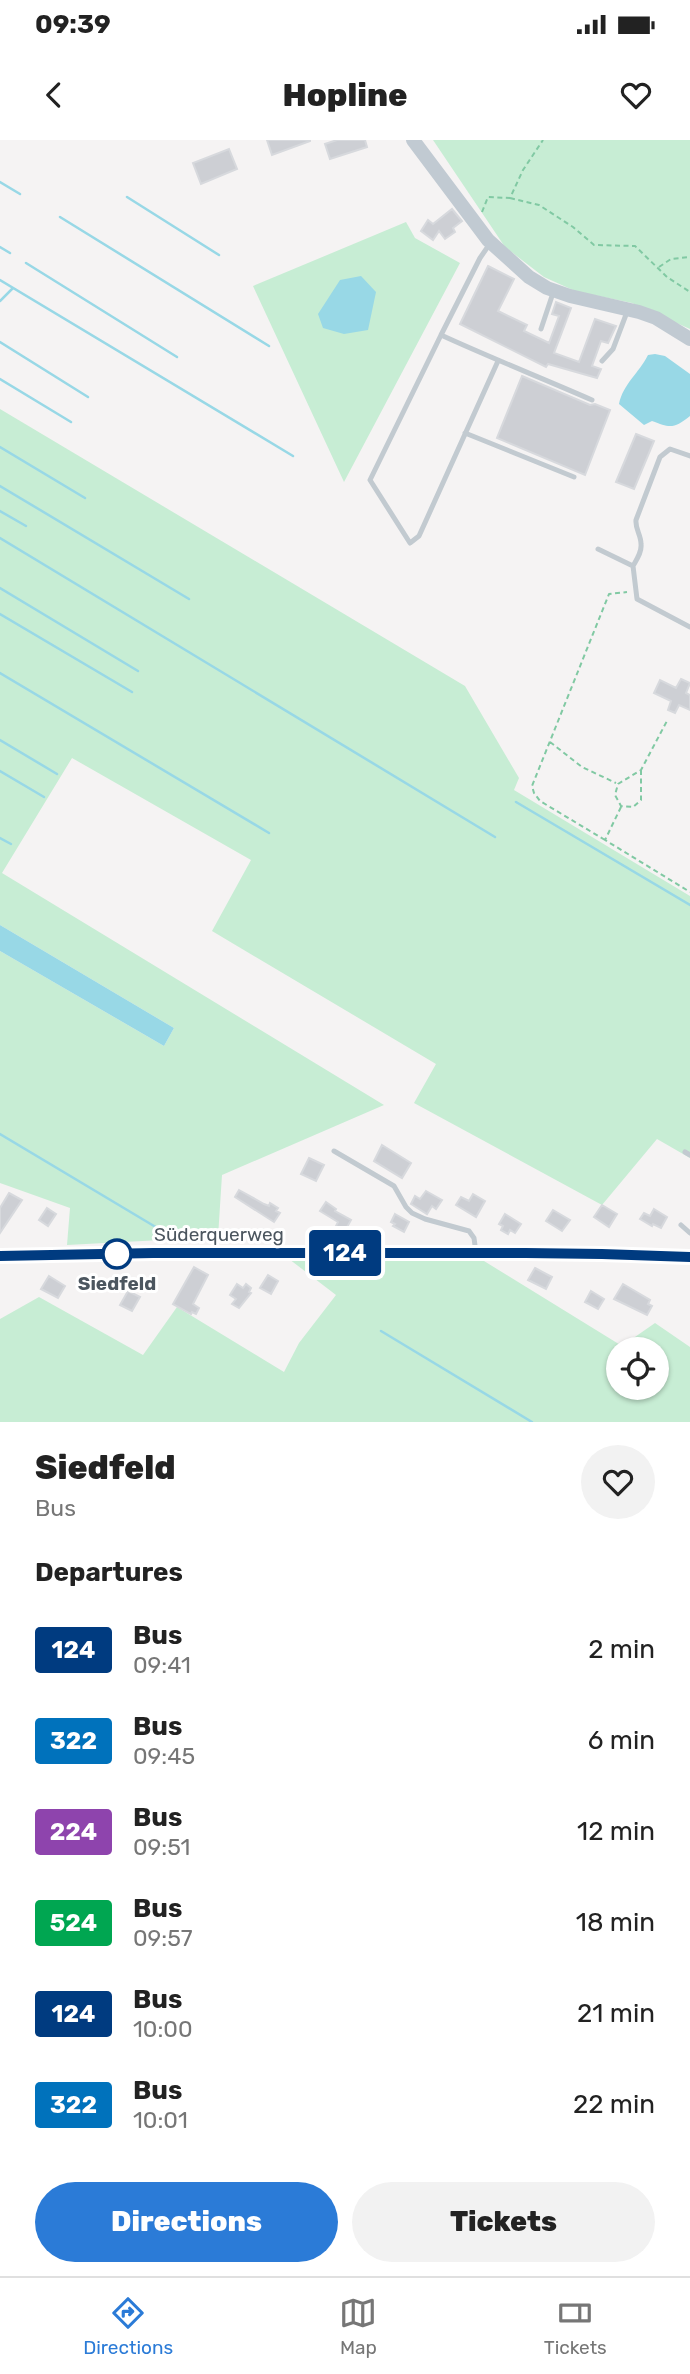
<!DOCTYPE html>
<meta charset="utf-8">
<style>
:root{--surface:#fff;--page:#f2f2f2;--text:#222;--muted:#767676;--line:#e0e0e0;--accent:#2b7bd7}
body{margin:0;font-family:Rubik,sans-serif;background:var(--page);color:var(--text);height:100vh;display:flex;flex-direction:column;font-size:26px;white-space:nowrap}
*{box-sizing:border-box;margin:0}
p{font-size:23px;color:var(--muted)}
.icon{flex:none;width:38px;height:38px;fill:none;stroke:currentColor;stroke-width:2;stroke-linecap:round;stroke-linejoin:round}
.map{position:relative;height:1282px;overflow:hidden}
.side{display:flex;flex-direction:column;background:var(--surface);flex:1}
.side>*{flex:none}
.badge{padding:0 14px;border-radius:5px;font-size:24px;line-height:46px}
.tools{position:absolute;left:606px;top:1197px;display:grid;gap:14px}
.tools a{display:grid;place-items:center;width:63px;height:63px;border-radius:50%;background:var(--surface);box-shadow:0 2px 5px #0004;font-size:35px}
.map>.badge{position:absolute;translate:-50% -50%;box-shadow:0 0 0 4px #fff}
h2{padding:0 35px;font-size:26px;line-height:63px}
.round{display:grid;place-items:center;flex:none;width:74px;height:74px;border-radius:37px;background:var(--page)}
.head{display:flex;align-items:center;justify-content:space-between;height:119px;padding:0 35px}
h1{font-size:33px;font-weight:800;line-height:52px}
.cta{display:flex;gap:14px;margin-top:auto;padding:14px 35px}
.cta a{flex:1;height:80px;border-radius:42px;background:var(--accent);color:#fff;font-size:28px;font-weight:800;line-height:80px;text-align:center}
.cta a+a{background:var(--page);color:var(--text)}
ul{padding:0;list-style:none}
li{display:flex;align-items:center;gap:21px;height:91px;padding:0 35px}
li div{flex:1}
li b{display:block;font-size:26px}
li em{font-style:normal}
li .badge{min-width:77px;font-weight:700;text-align:center}
.status{display:flex;justify-content:space-between;align-items:center;height:49px;padding:0 35px;background:var(--surface);direction:ltr}
.status svg{height:19px;fill:currentColor}
header{display:flex;justify-content:space-between;align-items:center;height:91px;padding:0 35px;background:var(--surface);font-size:32px;font-weight:800}
.dock{display:flex;justify-content:space-around;align-items:center;height:98px;border-top:2px solid var(--line);background:var(--surface);font-size:19px;color:var(--muted)}
.dock a{display:grid;justify-items:center;gap:4px}
.dock .current{color:var(--accent)}
.map>svg:first-child{display:block}
.green{fill:#c7edd4;fill-rule:evenodd}
.water{fill:#98d8e6}
.lines{fill:none;stroke-linecap:round;stroke-linejoin:round}
.stream{stroke:#98d8e6;stroke-width:2.5}
.building{fill:#cdcfd4;stroke:#d7d9dd;stroke-width:2}
.path{stroke:#81c9a3;stroke-width:2;stroke-dasharray:5 3.5;stroke-linecap:butt}
.lane{stroke:#c2cad0;stroke-width:5}
.secondary{stroke:#c1cad2;stroke-width:14}
.line-casing{stroke:#fff;stroke-width:16}
.line{stroke:#003b80;stroke-width:10}
.stop-dot{fill:#fff;stroke:#003b80;stroke-width:3.5}
.labels{text-anchor:middle;stroke-width:6;stroke-linejoin:round;paint-order:stroke}
.street-label{font-size:19px;fill:#4c565f;stroke:#fff}
.stop-label{font-size:19px;font-weight:bold;fill:#4c565f;stroke:#fff}
</style>
<div class="status"><b>09:39</b><svg viewBox="0 0 49 12"><path d="M0 12V9h3v3zM5 12V6h3v6zM10 12V3h3v9zM15 12V0h3v12zM26 1h20v11H26zM47 4h2v5h-2z"/></svg></div>
<header><svg class="icon" aria-label="back" viewBox="0 0 24 24"><path d="M15 5l-7 7 7 7"/></svg>Hopline<svg class="icon" aria-label="heart" viewBox="0 0 24 24"><path d="M12 20l-8-8c-3-5 5-10 8-4 3-6 11-1 8 4z"/></svg></header>
<div class="map">
<svg width="690" height="1282" viewBox="0 0 690 1282">
<rect width="100%" height="100%" fill="#f5f3f3"/>
<path class="green" d="M433,0h257v189l-58,-26 -57,-12 -31,-14 -39,-30z
M406,82l9,16 45,25 -116,219 -91,-196z
M0,269l465,277 54,92 -5,12 176,106v262l-33,-19 -55,66 -188,-102 22,-39 -224,-133 39,-71 -179,-102 -70,115 382,232 -162,70 -4,62 -151,8 3,-37 -70,-25v-232l164,95 10,-18 -174,-103z
M289,1119l195,2 138,85 33,-23 35,24v75h-690v-103l39,-22 104,58 34,-48 107,65 15,-29 37,-48zM618,1209h38v39h-38z"/>
<path class="water" d="M361,136l15,16 -8,38 -24,4 -21,-6 -5,-14 22,-34z
M655,214l10,2 25,18v42c-16,13 -20,12 -38,5l-8,4 -25,-21c4,-20 20,-31 29,-49z
M0,785l174,103 -10,18 -164,-95z"/>
<g class="lines">
<path class="stream" d="M0,42l20,12
M127,57l92,58
M60,77l209,129
M0,107l10,6
M26,123l151,94
M0,140l293,176
M0,161l13,-13
M0,202l88,55
M0,239l71,43
M0,307l85,51
M0,346l189,113
M0,371l26,15
M0,398l495,299
M0,448l138,83
M0,474l132,78
M0,533l269,160
M0,600l57,34
M0,631l44,26
M516,662l174,103
M0,698l11,6
M0,994l159,95
M381,1191l151,91"/>
</g>
<path class="building" d="M267,0h43v1l-38,14z
M337,0h28l2,7 -37,12 -5,-15z
M229,9l8,20 -36,15 -8,-21z
M452,69l10,12 -9,7 2,4 -10,7 -6,-8 -6,9 -12,-9 7,-11 5,4z
M488,126l26,13 -16,32 29,14 -3,6 25,12 10,-27 -7,-2 4,-12 15,6 -17,45 25,9 16,-43 21,7 -8,17 -7,-2 -9,25 9,3 -4,9 -49,-14 -2,3 -86,-43z
M522,236l68,29 5,-1 15,6 -25,65 -88,-37z
M636,294l18,7 -20,48 -18,-7z
M681,539l9,4 -4,10 4,2v15l-11,-5 -4,8 -7,-3 3,-9 -17,-8 6,-13 16,8z
M382,1005l29,18 -9,15 -28,-17z
M309,1018l15,7 -8,16 -15,-7z
M239,1050l25,14 5,2 1,-3 8,5 -2,3 4,2 -6,9 -39,-25z
M426,1051l16,9 -6,9 -4,-3 -5,8 -16,-10 4,-8 5,3z
M9,1053l13,7 -22,33v-25z
M473,1054l12,7 -9,16 -20,-12 5,-8 8,4z
M326,1062l10,7 -1,2 16,9 -6,11 -9,-5 2,-4 -18,-11z
M602,1065l15,9 -8,13 -15,-10z
M47,1068l9,6 -8,12 -9,-6z
M654,1069l13,8 -6,11 -8,-4 -1,2 -12,-7 4,-6 6,3z
M553,1070l17,10 -8,11 -16,-10z
M395,1074l14,8 -5,10 -11,-6 2,-2 -4,-2z
M505,1074l16,10 -6,9 -5,-3 -2,4 -7,-4 2,-4 -4,-2z
M194,1127l14,8 -15,29 6,4 -3,6 -4,-2 -1,2 -18,-10z
M535,1128l17,9 -6,12 -18,-9z
M268,1135l10,6 -7,13 -11,-6z
M49,1136l16,10 -7,12 -17,-9z
M237,1144l6,4 3,-4 5,4 -2,4 2,1 -12,15 -7,-4 4,-5 -6,-4z
M623,1144l27,16 -2,4 4,2 -5,9 -33,-16z
M128,1151l12,6 -8,14 -12,-6z
M591,1151l13,8 -6,10 -13,-7z"/>
<g class="lines">
<path class="path" d="M510,58l29,7 34,22 21,18 41,1 32,31 23,15
M482,72l6,-15 22,1 13,-28 20,-30
M659,127l12,-8 19,-2
M550,602l32,25 34,16
M641,630v30l-8,7 -12,-1 -6,-11 3,-11 23,-14 27,-51
M621,667l-16,33 85,52
M605,700l-65,-39 -6,-8 -2,-7 77,-192 18,-2"/>
<path class="lane" d="M489,105l-9,13 -39,77c50,23 101,43 151,65
M541,189l12,-36
M441,195l-71,145 40,63 9,-7 79,-175
M602,221l11,-12 14,-37
M465,293l109,44
M598,409l35,17c4,-7 9,-14 8,-22 0,-9 -6,-15 -5,-24l24,-63 10,-8 20,7
M633,426l4,33 53,28
M334,1011l60,35 12,21 6,6 13,6 44,12 5,7 2,15
M685,1012l5,3
M681,1085l9,8"/>
<path class="secondary" d="M413,0l75,100 41,37 18,11 23,8 69,16 17,6 34,21
M0,1116l153,-3 449,1 88,3"/>
</g>
<g class="lines">
<defs>
<path id="line" d="M0,1116l153,-3h373l76,1 88,3"/>
</defs>
<use href="#line" class="line-casing"/>
<use href="#line" class="line"/>
</g>
<circle class="stop-dot" cx="117" cy="1114" r="14"/>
<g class="labels">
<g class="street-label">
<text x="219" y="1101">Süderquerweg</text>
</g>
<g class="stop-label">
<text x="117" y="1150">Siedfeld</text>
</g>
</g>
</svg>
<div class="tools">
<a><svg class="icon" aria-label="locate" viewBox="0 0 24 24"><circle cx="12" cy="12" r="6"/><path d="M12 2v4M12 18v4M2 12h4M18 12h4"/></svg></a>
</div>
<b class="badge" style="left:345px;top:1113px;background:#003b80;color:#fff">124</b>
</div>
<section class="side">
<div class="head"><div><h1>Siedfeld</h1><p>Bus</p></div><a class="round"><svg class="icon" aria-label="heart" viewBox="0 0 24 24"><path d="M12 20l-8-8c-3-5 5-10 8-4 3-6 11-1 8 4z"/></svg></a></div>
<h2>Departures</h2>
<ul>
<li><span class="badge" style="background:#003b80;color:#fff">124</span><div><b>Bus</b><p>09:41</p></div><em>2 min</em></li>
<li><span class="badge" style="background:#0072bc;color:#fff">322</span><div><b>Bus</b><p>09:45</p></div><em>6 min</em></li>
<li><span class="badge" style="background:#8e44ad;color:#fff">224</span><div><b>Bus</b><p>09:51</p></div><em>12 min</em></li>
<li><span class="badge" style="background:#00a651;color:#fff">524</span><div><b>Bus</b><p>09:57</p></div><em>18 min</em></li>
<li><span class="badge" style="background:#003b80;color:#fff">124</span><div><b>Bus</b><p>10:00</p></div><em>21 min</em></li>
<li><span class="badge" style="background:#0072bc;color:#fff">322</span><div><b>Bus</b><p>10:01</p></div><em>22 min</em></li>
</ul>
<div class="cta"><a>Directions</a><a>Tickets</a></div>
</section>
<nav class="dock">
<a class="current"><svg class="icon" aria-label="directions" viewBox="0 0 24 24"><path d="M12 3l9 9-9 9-9-9zM9 14v-3h6M13 9l2 2-2 2"/></svg>Directions</a>
<a><svg class="icon" aria-label="map" viewBox="0 0 24 24"><path d="M3 6l6-2 6 2 6-2v14l-6 2-6-2-6 2zM9 4v14M15 6v14"/></svg>Map</a>
<a><svg class="icon" aria-label="tickets" viewBox="0 0 24 24"><path d="M3 7h18v10H3zM15 7v10"/></svg>Tickets</a>
</nav>
